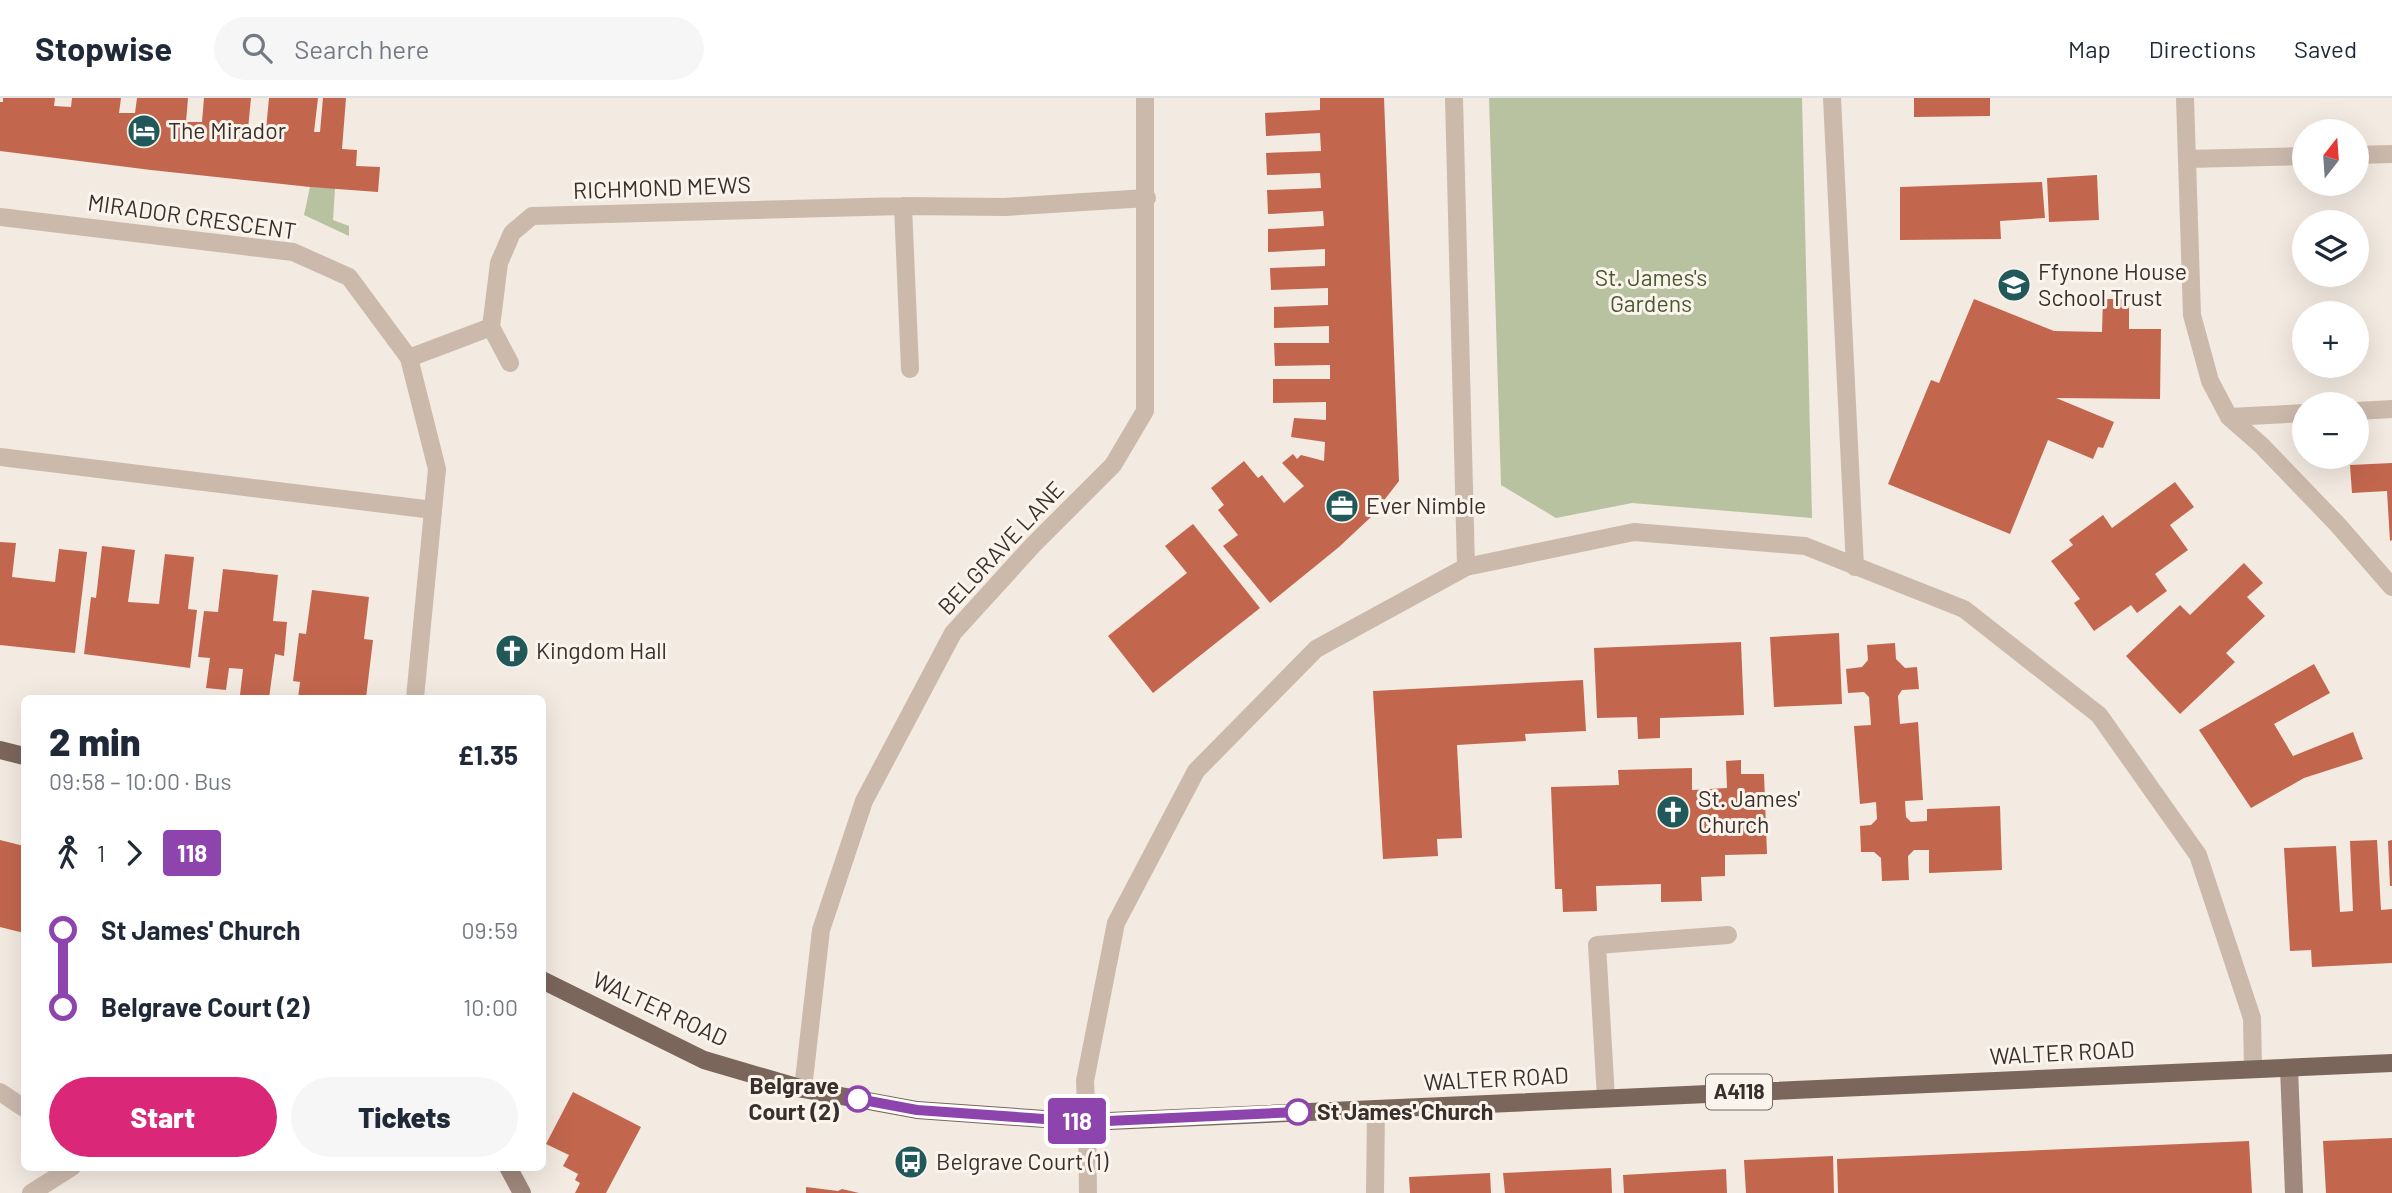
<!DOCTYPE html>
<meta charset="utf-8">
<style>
:root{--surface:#fff;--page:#f6f6f7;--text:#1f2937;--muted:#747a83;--line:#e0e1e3;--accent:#db2777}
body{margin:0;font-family:Barlow,sans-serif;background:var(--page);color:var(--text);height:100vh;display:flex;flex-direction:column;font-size:26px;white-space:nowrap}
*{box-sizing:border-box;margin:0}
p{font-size:23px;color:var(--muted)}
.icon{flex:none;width:38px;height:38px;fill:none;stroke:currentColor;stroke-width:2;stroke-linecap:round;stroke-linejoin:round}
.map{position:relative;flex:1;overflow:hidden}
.panel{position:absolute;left:21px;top:597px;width:525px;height:476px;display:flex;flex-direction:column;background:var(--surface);border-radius:10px;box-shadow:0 7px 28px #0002}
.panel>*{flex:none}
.badge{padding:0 14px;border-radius:5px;font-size:24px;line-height:46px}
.needle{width:46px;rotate:17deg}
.tools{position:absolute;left:2292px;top:21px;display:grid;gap:14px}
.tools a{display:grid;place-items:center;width:77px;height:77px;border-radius:50%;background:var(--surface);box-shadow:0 7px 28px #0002;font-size:35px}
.map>.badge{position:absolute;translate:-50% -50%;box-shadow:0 0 0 4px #fff}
.legs{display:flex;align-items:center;gap:10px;height:77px;padding:0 28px;font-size:23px}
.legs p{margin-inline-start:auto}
.overview{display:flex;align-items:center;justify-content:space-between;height:119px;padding:0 28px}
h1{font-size:38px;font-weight:800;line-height:52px}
.cta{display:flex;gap:14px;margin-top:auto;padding:14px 28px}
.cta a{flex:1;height:80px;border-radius:42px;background:var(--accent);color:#fff;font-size:28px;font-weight:800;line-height:80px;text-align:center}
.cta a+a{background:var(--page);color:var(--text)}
ul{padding:0 28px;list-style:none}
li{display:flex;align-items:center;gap:24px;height:77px;font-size:26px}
li i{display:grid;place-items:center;width:10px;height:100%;margin:0 9px;background:currentColor}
li i::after{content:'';width:18px;height:18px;margin:-9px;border:5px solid;border-radius:50%;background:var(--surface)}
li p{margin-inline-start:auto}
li:first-child i{background:linear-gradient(#0000 50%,currentColor 0)}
li:last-child i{background:linear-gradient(currentColor 50%,#0000 0)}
header{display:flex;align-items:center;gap:42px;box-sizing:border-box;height:98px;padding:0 35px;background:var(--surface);border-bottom:2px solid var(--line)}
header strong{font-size:33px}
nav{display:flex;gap:38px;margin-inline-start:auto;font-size:24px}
.search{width:490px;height:63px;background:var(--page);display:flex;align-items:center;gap:18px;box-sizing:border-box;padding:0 24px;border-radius:38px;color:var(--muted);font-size:26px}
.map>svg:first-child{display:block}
.green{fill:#b8c2a0}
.building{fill:#c3664e}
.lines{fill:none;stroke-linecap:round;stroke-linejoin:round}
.lane{stroke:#cbb9ac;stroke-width:18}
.street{stroke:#cbb9ac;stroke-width:18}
.secondary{stroke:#9f887d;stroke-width:18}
.primary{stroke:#7b665c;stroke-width:18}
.line-1-casing{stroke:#fff;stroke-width:16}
.line-1{stroke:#8e44ad;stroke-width:10}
.stop-1-dot{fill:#fff;stroke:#8e44ad;stroke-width:3.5}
.labels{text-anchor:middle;stroke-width:6;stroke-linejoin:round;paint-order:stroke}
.shield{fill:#faf4ed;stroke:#746a65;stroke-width:2}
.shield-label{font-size:21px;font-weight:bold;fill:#3a2f2b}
.poi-label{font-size:23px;fill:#3a2f2b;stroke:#faf4ed;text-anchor:start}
.street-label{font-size:23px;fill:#3a2f2b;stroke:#faf4ed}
.park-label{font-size:23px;fill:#4a582f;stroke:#faf4ed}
.stop-label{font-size:23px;font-weight:bold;fill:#3a2f2b;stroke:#faf4ed;text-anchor:end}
</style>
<header>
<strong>Stopwise</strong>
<div class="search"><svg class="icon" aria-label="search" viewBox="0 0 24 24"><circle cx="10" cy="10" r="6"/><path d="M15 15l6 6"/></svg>Search here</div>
<nav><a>Map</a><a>Directions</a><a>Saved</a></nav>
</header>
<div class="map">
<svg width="2392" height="1095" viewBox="0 0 2392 1095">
<rect width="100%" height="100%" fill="#f3eae1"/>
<path class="green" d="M1489,0h313l10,420 -180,-15 -76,15 -55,-33z
M310,89l25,1 -2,32 16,6v10l-45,-21z"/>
<path class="building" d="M3,0h52l-1,8 17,1 1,-9h49l-2,15h16l2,-15h51l-2,24h16l2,-24h47l-3,31 18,1 3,-32h49l-4,34h6l3,-34h23l-4,51 15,1 -1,16 24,1 -2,25 -68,-5 -159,-17 -151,-19v-49h3z
M1320,0h64l15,383 -28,36 -32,30 -69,56 -47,-57 15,-11 -20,-25 6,-5 -13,-17 33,-27 14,17 4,-3 22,28 20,-17 -22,-23 11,-9 4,5 4,-4 23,6 1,-19 -34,-5 3,-19 32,2v-18l-53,1v-24h57v-14l-55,1 -1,-23h55v-17l-55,2v-21l54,-2v-17l-57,2 -1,-22 55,-2v-17l-57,3v-23l56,-3 -1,-15 -55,3 -1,-24 54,-2 -1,-15 -53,2 -1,-22 55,-2 -1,-18 -54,3 -1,-23 55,-3z
M1914,0h76v18l-76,1z
M2097,77l2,45 -50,2 -2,-44z
M2042,84l3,36 -45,3 1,18 -101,1v-53z
M1974,201l80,32 48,1 1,-33h26v30h32l-1,70 -104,-1 58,24 -11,26 -5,-1 -5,12 -45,-19 -38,94 -122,-50 43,-104 8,3z
M2392,365v77l-2,1 -3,-50 -35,2 -2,-28z
M2175,384l19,25 -24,18 18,25 -33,24 12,17 -30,22 -6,-8 -37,26 -20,-28 6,-4 -29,-38 22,-16 -4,-5 34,-25 9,13z
M1193,426l67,84 -107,85 -45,-57 79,-63 -22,-27z
M0,444l16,1 -4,34 43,5 4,-33 28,3 -12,101 -75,-8z
M102,448l33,4 -7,52 31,2 6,-50 29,3 -6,52 9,1 -7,58 -106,-14 7,-57 5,1z
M2244,465l19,20 -16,14 18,19 -39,37 9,9 -55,52 -54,-58 54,-51 10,10z
M223,471l55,6 -5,46 14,1 -3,34 -9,-2 -6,44 -29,-3 3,-26 -14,-1 -3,22 -20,-2 4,-30 -12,-1 6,-46 14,1z
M312,492l57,7 -5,42 9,1 -7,58h-68l2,-16 -7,-1 6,-48 7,1z
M1839,535l3,71 -68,3 -4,-70z
M1741,544l3,73 -84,3v20l-22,1 -1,-22 -40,1 -3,-70z
M1895,545l1,16 9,9 12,-1 2,22 -17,1 -4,6 2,28 18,-2 5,78 -18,1 1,16 5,5 16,-1v-12l73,-3 2,64 -73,3v-23h-15l-6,6 1,24 -27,1 -1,-23 -7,-6h-13l-1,-26 11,-1 6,-6 -1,-17 -16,2 -6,-78 17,-1 -2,-28 -5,-5 -16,1 -2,-24 16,-2 6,-7 -1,-15z
M2314,566l16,29 -56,31 19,32 60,-24 10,27 -59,19 -53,30 -52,-78z
M1583,582l3,51 -61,3 1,7 -69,4 5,93 -25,1 1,17 -55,3 -10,-168z
M1741,662v14h23l3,80 -42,1v21l-24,1 1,24 -41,1v-18l-65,2 1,25 -34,1 -1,-23h-7l-4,-102 68,-2 -1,-15 74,-2v22l35,-2 -1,-27z
M0,742l24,6v87l-24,-6z
M2377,742l4,70 11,-1v54l-80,4 -1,-17 -21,1 -6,-103 52,-2 4,66 13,-1 -3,-70z
M2392,742v46h-2l-2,-45z
M573,994l68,35 -35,66h-31l5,-10 -5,-3 3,-6 -15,-8 6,-11 -23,-11z
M2392,1040v55h-66l-3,-52z
M2249,1043l3,52h-414l-1,-34z
M1833,1058l1,37h-88l-2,-33z
M1611,1070l1,25h-107l-2,-20z
M1726,1071l1,24h-103l-1,-18z
M1490,1075l1,20h-81l-1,-16z
M806,1089l32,4 4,-2 17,4h-53z"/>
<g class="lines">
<path class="lane" d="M2357,57l35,-1
M2187,61l118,-3
M1004,109l143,-9
M0,359l433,53
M0,994l24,16
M1606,1000l-9,-153 131,-10
M1087,1024l1,71
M1375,1095l1,-84"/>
<path class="street" d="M1454,0l12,469
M1832,0l23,469
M2185,0l7,217 18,66 19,36 32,28 77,80 54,62
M903,108l7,163
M0,119l293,35 56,25 60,81 28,111 -22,229
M491,229l19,36
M409,260l82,-31 8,-64 13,-30 20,-17 371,-10 101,1
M2357,313l35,-2
M2229,319l76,-4
M803,991l18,-159 43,-129 89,-168 80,-88 80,-80 32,-54v-313
M1087,1024l-2,-41 31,-158 80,-152 120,-122 150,-82 168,-35 171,14 159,63 135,106 99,140 54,163 1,51
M31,1095l41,-26"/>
<path class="secondary" d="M2289,970l5,125
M508,1069l14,26"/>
<path class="primary" d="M0,652l24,6
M542,882l162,80 99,29 114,21 170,12 1305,-59"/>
</g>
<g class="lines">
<defs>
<path id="line-1" d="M858,1001l59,11 170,12 211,-10"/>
</defs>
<use href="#line-1" class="line-1-casing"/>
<use href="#line-1" class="line-1"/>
</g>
<defs>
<symbol id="hotel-disc" viewBox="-11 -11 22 22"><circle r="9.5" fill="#21595b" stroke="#faf4ed"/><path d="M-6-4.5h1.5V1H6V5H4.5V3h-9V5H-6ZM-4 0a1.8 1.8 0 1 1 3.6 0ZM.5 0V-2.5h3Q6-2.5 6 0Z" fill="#fff"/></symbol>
<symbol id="school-disc" viewBox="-11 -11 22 22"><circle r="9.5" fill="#21595b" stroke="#faf4ed"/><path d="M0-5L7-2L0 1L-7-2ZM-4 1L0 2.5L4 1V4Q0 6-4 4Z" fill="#fff"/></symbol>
<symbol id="office-disc" viewBox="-11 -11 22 22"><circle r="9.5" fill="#21595b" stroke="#faf4ed"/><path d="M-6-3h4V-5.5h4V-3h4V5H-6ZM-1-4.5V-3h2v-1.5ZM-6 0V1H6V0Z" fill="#fff"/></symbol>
<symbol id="church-disc" viewBox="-11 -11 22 22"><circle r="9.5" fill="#21595b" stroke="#faf4ed"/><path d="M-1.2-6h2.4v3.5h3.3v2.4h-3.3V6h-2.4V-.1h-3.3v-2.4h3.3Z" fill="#fff"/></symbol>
<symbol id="bus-disc" viewBox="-11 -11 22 22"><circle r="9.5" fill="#21595b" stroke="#faf4ed"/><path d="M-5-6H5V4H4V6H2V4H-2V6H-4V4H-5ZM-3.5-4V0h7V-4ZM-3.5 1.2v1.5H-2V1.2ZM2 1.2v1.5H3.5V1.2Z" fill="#fff"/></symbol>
</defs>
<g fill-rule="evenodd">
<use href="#hotel-disc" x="125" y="14" width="38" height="38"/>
<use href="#school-disc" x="1995" y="168" width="38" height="38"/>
<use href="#office-disc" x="1323" y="389" width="38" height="38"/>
<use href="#church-disc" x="493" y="534" width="38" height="38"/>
<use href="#church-disc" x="1654" y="695" width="38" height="38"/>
<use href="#bus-disc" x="892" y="1045" width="38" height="38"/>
</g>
<g class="stop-1-dot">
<circle cx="858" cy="1001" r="12"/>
<circle cx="1298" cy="1014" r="12"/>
</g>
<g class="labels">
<rect class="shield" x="1706" y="976.5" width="66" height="35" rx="5"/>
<g class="shield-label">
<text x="1739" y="1001">A4118</text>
</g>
<g class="poi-label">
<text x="168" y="41">The Mirador</text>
<text x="2038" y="182">Ffynone House<tspan x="2038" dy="26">School Trust</tspan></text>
<text x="1366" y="416">Ever Nimble</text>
<text x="536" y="561">Kingdom Hall</text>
<text x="1698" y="709">St. James'<tspan x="1698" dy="26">Church</tspan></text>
<text x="936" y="1072">Belgrave Court (1)</text>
</g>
<g class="street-label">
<text transform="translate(662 90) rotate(-2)" y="8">RICHMOND MEWS</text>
<text transform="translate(192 119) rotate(8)" y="8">MIRADOR CRESCENT</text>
<text transform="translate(1001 450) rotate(-47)" y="8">BELGRAVE LANE</text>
<text transform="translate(660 911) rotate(25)" y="8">WALTER ROAD</text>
<text transform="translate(2062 955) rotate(-3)" y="8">WALTER ROAD</text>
<text transform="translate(1496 981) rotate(-3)" y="8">WALTER ROAD</text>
</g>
<g class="park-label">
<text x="1651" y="188">St. James's<tspan x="1651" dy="26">Gardens</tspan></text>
</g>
<g class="stop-label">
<text x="839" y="996">Belgrave<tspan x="839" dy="26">Court (2)</tspan></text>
<text x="1317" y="1022" text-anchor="start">St James' Church</text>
</g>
</g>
</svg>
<div class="tools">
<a><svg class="needle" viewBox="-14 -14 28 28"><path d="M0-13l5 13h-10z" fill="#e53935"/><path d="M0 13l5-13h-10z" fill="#747a83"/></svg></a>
<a><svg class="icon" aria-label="layers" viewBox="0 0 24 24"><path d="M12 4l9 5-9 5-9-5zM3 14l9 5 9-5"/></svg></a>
<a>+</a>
<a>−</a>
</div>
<b class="badge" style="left:1077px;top:1023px;background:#8e44ad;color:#fff">118</b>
<section class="panel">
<div class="overview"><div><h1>2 min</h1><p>09:58 – 10:00 · Bus</p></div><b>£1.35</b></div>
<div class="legs"><svg class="icon" aria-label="walk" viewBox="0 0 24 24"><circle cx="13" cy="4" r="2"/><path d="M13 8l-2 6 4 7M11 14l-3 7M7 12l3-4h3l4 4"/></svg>1<svg class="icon" aria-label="forward" viewBox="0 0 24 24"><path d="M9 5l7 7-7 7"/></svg><b class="badge" style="background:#8e44ad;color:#fff">118</b></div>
<ul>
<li><i style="color:#8e44ad"></i><b>St James' Church</b><p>09:59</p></li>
<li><i style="color:#8e44ad"></i><b>Belgrave Court (2)</b><p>10:00</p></li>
</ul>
<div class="cta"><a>Start</a><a>Tickets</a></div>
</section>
</div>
